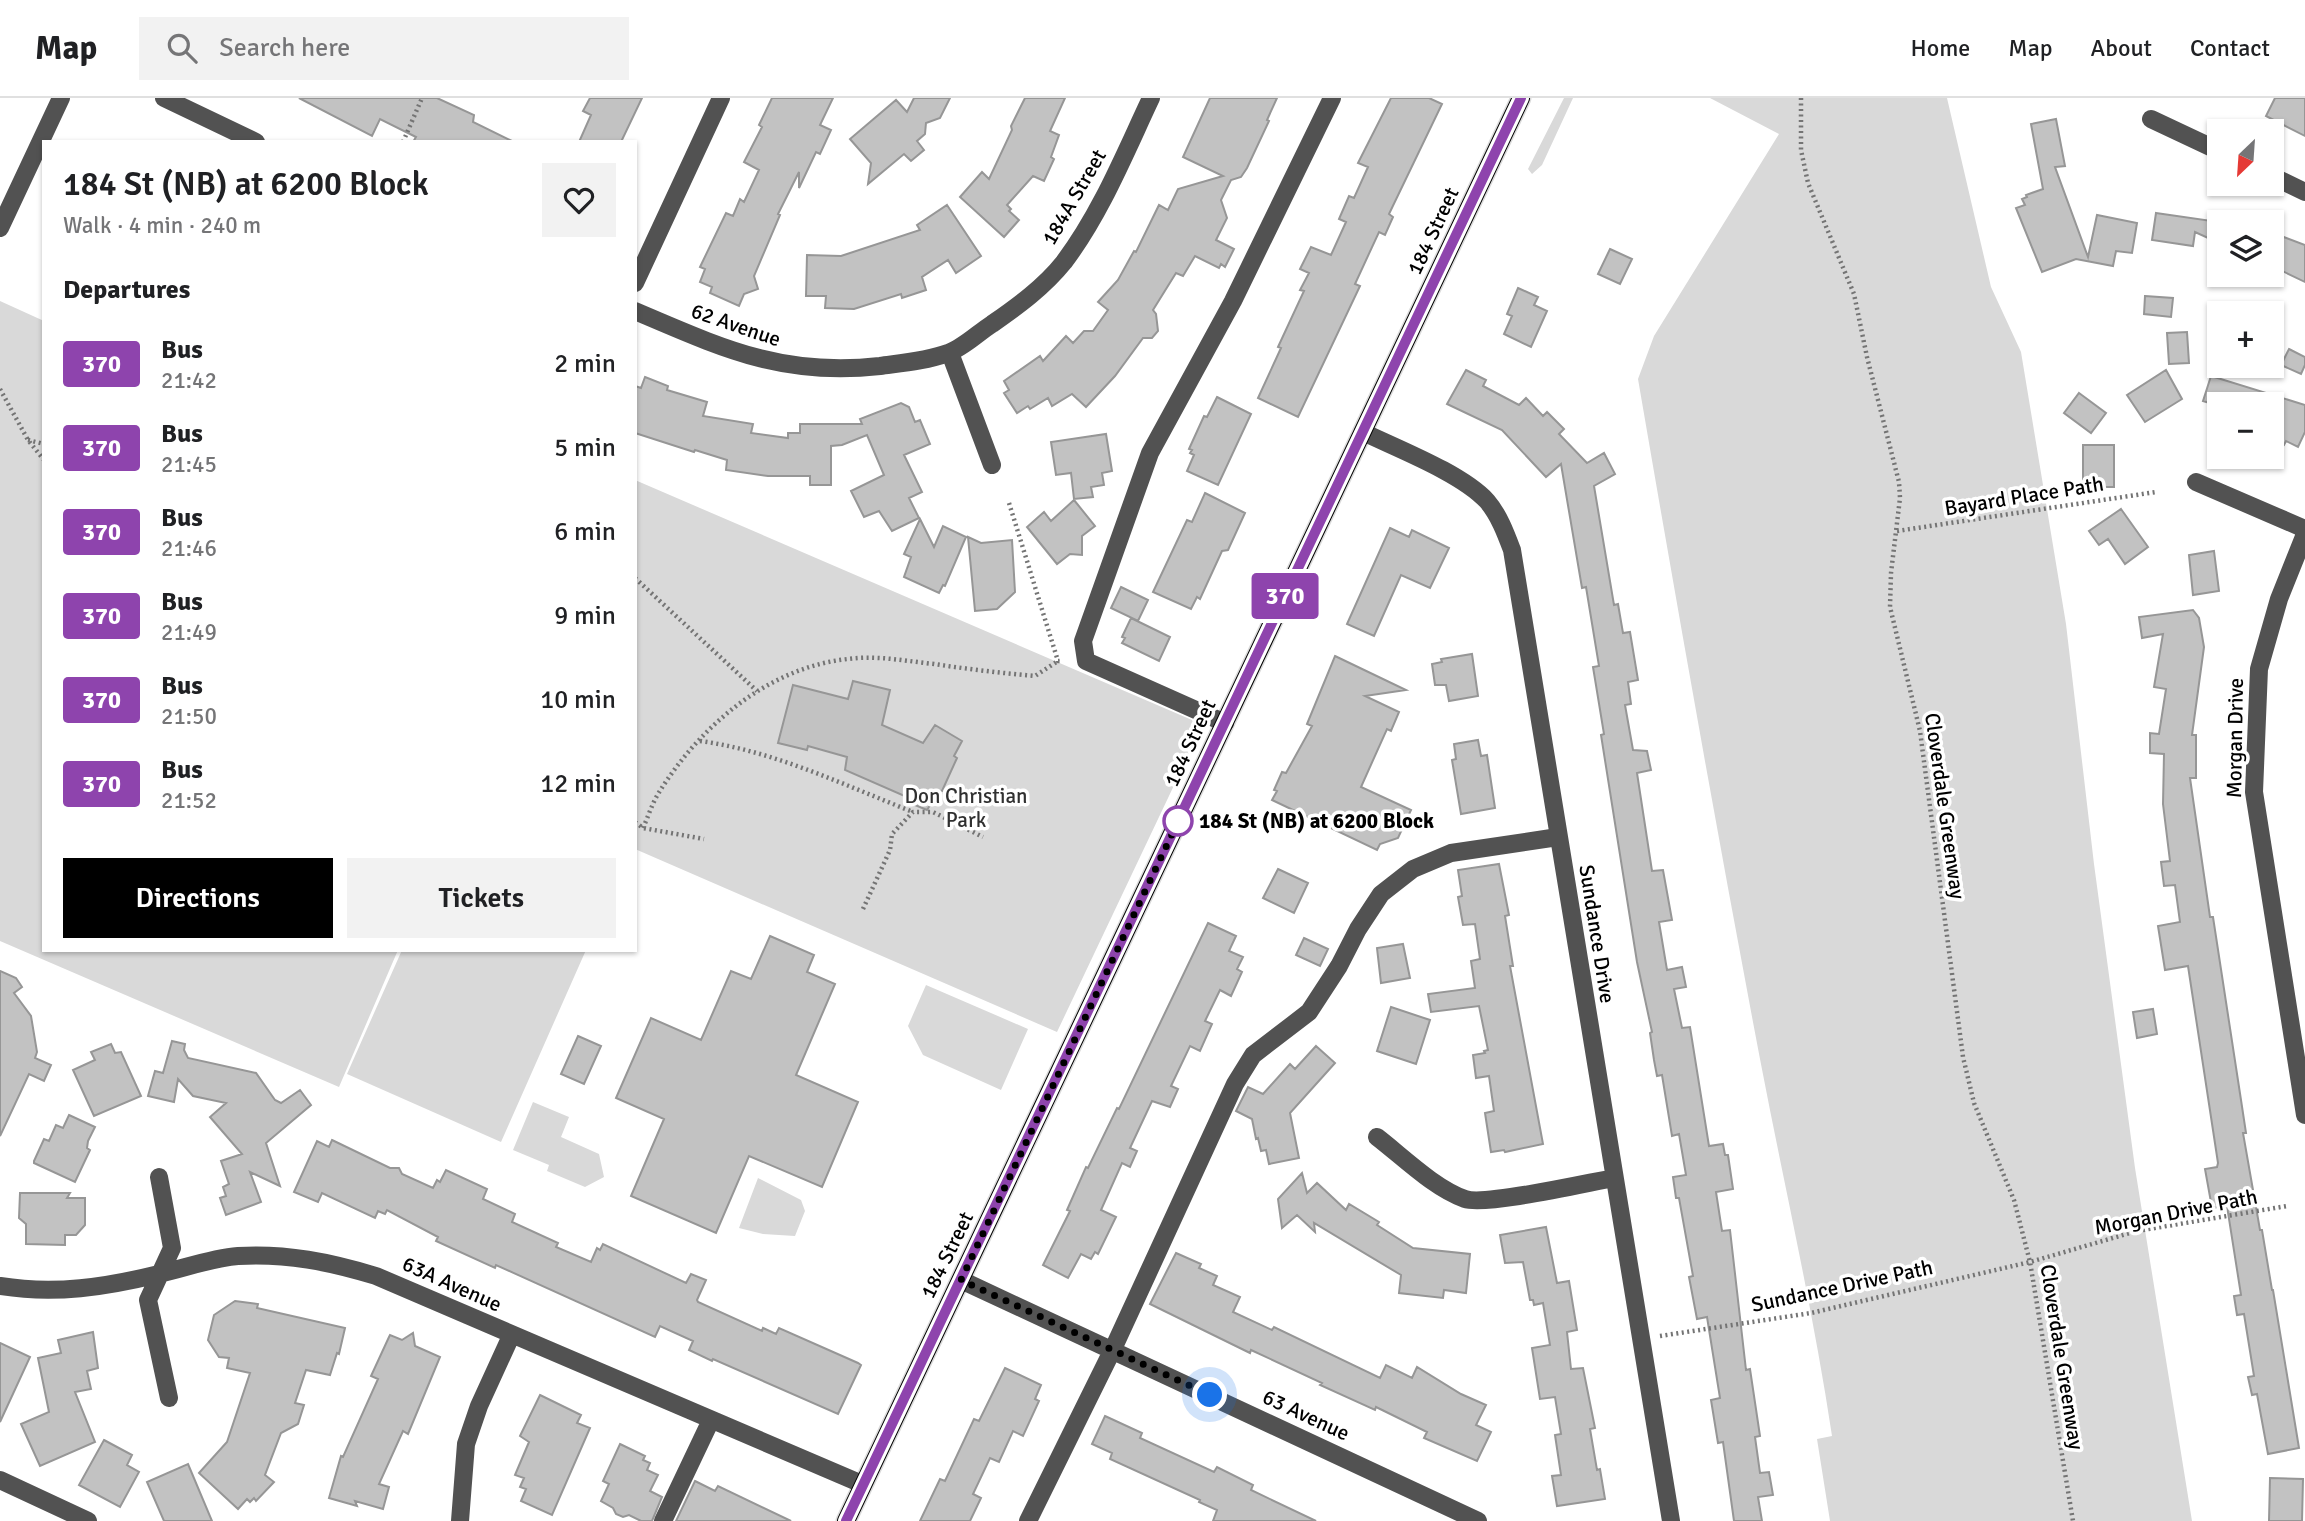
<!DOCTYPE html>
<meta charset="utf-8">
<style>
:root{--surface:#fff;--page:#f2f2f2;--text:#202124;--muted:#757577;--line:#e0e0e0;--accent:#000}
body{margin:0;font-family:Signika,sans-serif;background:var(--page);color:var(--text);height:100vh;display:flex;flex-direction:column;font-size:26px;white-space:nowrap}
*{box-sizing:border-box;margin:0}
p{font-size:23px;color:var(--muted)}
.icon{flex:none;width:38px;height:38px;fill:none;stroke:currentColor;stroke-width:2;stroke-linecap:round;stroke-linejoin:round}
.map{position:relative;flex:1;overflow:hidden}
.sheet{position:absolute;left:42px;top:42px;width:595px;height:812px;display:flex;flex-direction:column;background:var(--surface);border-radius:0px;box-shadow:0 2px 5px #0004}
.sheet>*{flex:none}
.badge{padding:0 14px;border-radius:5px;font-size:24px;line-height:46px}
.needle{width:46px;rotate:205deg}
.fabs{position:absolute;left:2207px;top:21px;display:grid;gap:14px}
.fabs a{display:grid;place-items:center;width:77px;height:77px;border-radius:0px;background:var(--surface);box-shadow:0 2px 5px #0004;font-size:35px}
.you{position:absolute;width:35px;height:35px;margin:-18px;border:5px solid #fff;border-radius:50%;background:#1a73e8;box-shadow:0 0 0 10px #1a73e833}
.map>.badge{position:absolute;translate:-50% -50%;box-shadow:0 0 0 4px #fff}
h2{padding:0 21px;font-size:26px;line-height:63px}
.round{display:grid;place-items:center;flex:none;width:74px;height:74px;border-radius:0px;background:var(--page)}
.overview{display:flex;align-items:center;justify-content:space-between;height:119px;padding:0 21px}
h1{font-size:33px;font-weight:600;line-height:52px}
.primary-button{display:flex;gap:14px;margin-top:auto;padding:14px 21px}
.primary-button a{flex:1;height:80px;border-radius:0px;background:var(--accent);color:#fff;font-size:28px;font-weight:600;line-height:80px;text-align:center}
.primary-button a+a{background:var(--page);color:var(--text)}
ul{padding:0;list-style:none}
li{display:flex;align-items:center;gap:21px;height:84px;padding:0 21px}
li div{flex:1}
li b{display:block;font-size:26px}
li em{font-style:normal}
li .badge{min-width:77px;font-weight:700;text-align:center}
header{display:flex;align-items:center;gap:42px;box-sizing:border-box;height:98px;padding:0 35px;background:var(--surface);border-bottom:2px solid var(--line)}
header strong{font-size:33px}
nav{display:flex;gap:38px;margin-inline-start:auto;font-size:24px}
.search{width:490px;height:63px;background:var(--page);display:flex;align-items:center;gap:18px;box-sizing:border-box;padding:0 24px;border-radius:0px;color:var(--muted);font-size:26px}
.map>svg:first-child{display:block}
.green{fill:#d9d9d9}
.building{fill:#c2c2c2;stroke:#969696;stroke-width:2}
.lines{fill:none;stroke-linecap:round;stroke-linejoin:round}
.major-casing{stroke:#dbdbdb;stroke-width:21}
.path{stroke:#747474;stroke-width:4.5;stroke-dasharray:2 3.5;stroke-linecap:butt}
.minor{stroke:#525252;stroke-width:18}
.major{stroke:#000;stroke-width:18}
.line-casing{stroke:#fff;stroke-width:16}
.line{stroke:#8e44ad;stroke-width:10}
.walk{stroke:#000;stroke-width:7;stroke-dasharray:0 12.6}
.stop-dot{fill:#fff;stroke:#8e44ad;stroke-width:3.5}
.labels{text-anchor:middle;stroke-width:7;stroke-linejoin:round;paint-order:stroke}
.street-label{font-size:21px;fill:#000;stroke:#fff}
.park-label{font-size:21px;fill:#303030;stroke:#fff}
.stop-label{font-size:21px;font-weight:bold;fill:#000;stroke:#fff;text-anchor:start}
</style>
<header>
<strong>Map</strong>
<div class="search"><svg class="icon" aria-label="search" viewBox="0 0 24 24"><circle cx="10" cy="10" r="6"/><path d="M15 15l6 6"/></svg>Search here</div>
<nav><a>Home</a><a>Map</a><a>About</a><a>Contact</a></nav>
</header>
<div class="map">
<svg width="2305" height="1423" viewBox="0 0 2305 1423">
<rect width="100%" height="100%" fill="#fff"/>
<path class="green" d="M1564,0h9l-31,67 -10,9 -4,-5z
M1710,0h237l44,189 30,65 45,272 28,240 41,304 57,353h-362l-13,-82 15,-3c-19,-127 -48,-251 -72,-377 -43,-226 -83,-453 -122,-680l16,-43 125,-202z
M0,203l44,20v629h354l-59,137 -339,-146z
M635,382l557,240 6,11 -2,8 -139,293 -422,-183z
M402,852h184l-85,192 -154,-68z
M926,887l102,44 -27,61 -78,-35 -15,-29z
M533,1004l36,15 -8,20 38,17 5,23 -19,10 -38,-16 2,-6 -36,-15z
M758,1080l43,22 4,11 -10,25 -32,-2 -24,-6z"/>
<path class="building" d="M299,0h138l37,17 -1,7 41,20h-101l3,-5 -36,-18 -8,17z
M590,0h52l-21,44h-42l12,-27 -8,-4z
M772,0h61l-13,27 11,5 -11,24 -4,-2 -17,36v-16l-21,42 2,1 -26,61 4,13 -14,5 -5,12 -29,-13 2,-6 -12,-5 5,-13 -5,-2 26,-54 7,3 7,-17 4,3 15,-32 -15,-8 18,-35 -3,-2z
M914,0h36l-10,20 -14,5 -1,11 -8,7 7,9 -13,11 -7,-7 -36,30 3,-21 -21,-24 46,-39 11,12z
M1025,0h40l-15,33 9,4 -8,22 3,2 -10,22 -11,-5 -26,29 4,4 -2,2 10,9 -15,17 -44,-40 22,-25 7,7 23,-49 -1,-4z
M1210,0h67l-10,22 2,1 -22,47 -6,9 -10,3 -10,20 6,18 -11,22 18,9 -9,18 -4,-3 -2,4 -24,-12 -12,20 -7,-3 -23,37 3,4 2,17 -6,7h-9l-28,38 -29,31 -14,-13 -20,12 -4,-8 -18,11 -2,-3 -11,7 -13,-20 5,-3 -5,-9 36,-25 3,5 23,-25 7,7 11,-12h9l15,-21 -10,-8 20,-22 16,-29 2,1 23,-47 9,5 10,-21 45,-13 -40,-19z
M1391,0h38l13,6 -53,110 4,3 -8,18 -6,-3 -24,52 5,2 -62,131 -40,-19 23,-50 -3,-1 26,-56 -4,-1 9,-17 -9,-4 11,-22 20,8 15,-33 -7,-3 10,-23 5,2 14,-31 -10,-4z
M2275,0h30v38l-39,-20z
M2056,21l9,47 -10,1 33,90 9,-42 40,8 -5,30 -16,-2 -3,15 -37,-7 -34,13 -26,-64 9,-3 -3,-6 5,-2 -1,-2 17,-6 -12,-65z
M947,107l34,51 -25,17 -8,-13 -26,17 4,13 -24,8 -1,-4 -47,15 -29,-1 1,-12h-20l1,-41 34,1 79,-26 -3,-5z
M2156,115l63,9v21l-24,-11 -2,14 -41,-6z
M2281,138l24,9v37l-33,-16v-10z
M1610,151l22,10 -12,25 -22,-10z
M1518,190l20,9 -4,8 13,6 -16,36 -27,-13 8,-18 -5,-2z
M2145,198l28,2 -2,19 -27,-3z
M2187,234l2,31 -20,1 -2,-31z
M2289,251l16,8v8l-4,9 -20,-9z
M1466,272l20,10 -3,6 36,19 7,-7 17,18 4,-4 17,17 -5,5 28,29 17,-10 11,21 -21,12 20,119 4,-1 5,29 7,-1 8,48 -10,2 3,22 -6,1 8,45 14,1 4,19 -14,3 15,98 11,-1 9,50 -13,2 8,48 15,-3 4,20 -12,2 8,39 8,-1 19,119 14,-2 2,11h3l5,34 -17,3 6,39 8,-1 16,140 4,-1 10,67 -5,1 5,36 9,-1 4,23 -15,2 4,24h-28l-11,-79 -5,1 -7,-43 9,-2 -13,-81 -10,2 -8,-42 4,-1 -14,-78h-3l-3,-21 13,-2 -7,-41 -7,2 -10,-61 -5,1 -3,-16 -4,-27 2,-1 -15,-70 -36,-227 3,-1 -11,-67 6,-1 -13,-79 -4,1 -21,-124 -15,13 -44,-47 -55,-26z
M2166,272l16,29 -37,23 -18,-27z
M2211,278l94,29v27l-7,15 -12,-6 -2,4 -12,-6v-35h-59l-10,-3z
M645,279l23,9 -1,4 40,12 -4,14 50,8 -2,9 37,5v-5h12v-9h62l-2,-5 41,-16 8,4 6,15 5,-2 10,24 -26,11 18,37 -13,6 10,20 -27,13 -13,-20 -15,6 -13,-26 33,-16 -17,-40 -25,10 -11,1v39h-21v-9h-42l-42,-6 1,-10 -32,-10 -1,2 -59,-19v-47l6,2z
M2079,295l27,20 -15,20 -27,-20z
M1217,299l34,17 -33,71 -31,-14 7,-16 -4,-2 2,-3 -3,-1 15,-33 3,1z
M1106,336l6,37 -10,2 2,12 -13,2 2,10 -19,2 -3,-26 -15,2 -5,-33z
M2083,347h31v42h-31z
M1205,395l40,20 -17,37 -6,1 -22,48 -3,-2 -6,12 -38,-17 34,-72 5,2z
M1074,402l21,26 -13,10v19l-12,-1 -13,10 -30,-37 17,-15 7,9z
M2121,411l27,38 -23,17 -17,-25 -9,6 -10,-14z
M920,421l14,28 9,-21 23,11 -21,49 -2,-1 -4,8 -35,-16 7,-20 -7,-3z
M1390,430l19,9 3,-7 37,18 -19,40 -29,-13 -27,61 -27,-12z
M968,439l13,6 31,-3 3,52 -18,17 -22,2z
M2214,453l5,40 -26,4 -4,-40z
M1121,489l27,13 -10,21 -27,-13z
M2193,512l6,8 5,29 -12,88h4v43h-6l20,139h3l28,183 5,33h-3l17,97h2l10,60h1l26,158 -31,6 -11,-60 -5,1 -4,-18 6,-1 -10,-62 -7,1 -3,-19 7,-1 -14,-89 -15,2 -7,-39 12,-2 1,-4 -30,-197 -23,4 -7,-44 22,-4 -5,-37 -11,1 -3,-24 9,-1 -7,-57 1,-50 -14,-1v-20l9,1 7,-45 -12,-2 9,-53 -21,4 -3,-21z
M1131,520l39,19 -11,24 -37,-18 3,-5 -3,-1z
M1472,556l6,42 -29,5 -3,-16h-11l-3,-21 10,-2 -1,-3z
M1335,558l71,34 -41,6 34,16 -8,19 -4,-2 -26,58 50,23 -13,28 -18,6 -3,6 -105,-50 5,-9 -3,-1 8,-18 4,1 26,-47 -5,-2z
M853,583l37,9 -8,35 41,18 12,-18 27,16 -8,15 3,2 -15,33h-3l-12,19 -22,-9 2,-4 -62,-27 2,-13 -39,-11 -1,4 -29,-7 15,-58 55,14z
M1478,642l3,16 6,-1 8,53 -34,6 -9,-54 4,-1 -2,-15z
M1499,766l10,51 -4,1 8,50h-3l33,178 -38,8 -1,-2 -13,2 -6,-39 9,-2 -5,-35 -13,2 -3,-23 12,-2 -1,-2 4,-1 -9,-44 -48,6 -3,-18 47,-6 -4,-27 9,-2 -5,-35 -12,1 -5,-28 4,-1 -4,-26z
M1278,771l30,14 -14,30 -31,-15z
M1208,825l28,13 -7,15 14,6 -6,12 5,3 -11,24 -11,-6 -15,31 7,3 -12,27 -10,-5 -19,40 7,3 -8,18 -18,-6 -22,47 7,3 -7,16 -8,-4 -21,47 15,7 -18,37 -3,-2 -4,7 -10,-5 -13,24 -25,-13 27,-54 -3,-1 19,-43 2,1 29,-60 2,1z
M770,838l44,19 -7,17 28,12 -39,91 62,27 -36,85 -73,-31 -33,77 -85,-37 33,-77 -48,-21 35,-80 50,22 30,-69 20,8z
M1304,840l24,11 -8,17 -24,-11z
M1403,846l7,34 -29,5 -4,-35z
M0,873l16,7 6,9 -8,6 17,23 6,36 -2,6 16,7 -7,16 -15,-7 -29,62z
M1391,909l39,13 -14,44 -39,-13z
M2153,911l4,25 -20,4 -4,-26z
M578,938l23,10 -17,38 -23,-10z
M172,943l13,3 -1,6 4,8 68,15 19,27 6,3 19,-13 11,15 -45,38 14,43 -30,-14 11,30 -35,13 -6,-17 6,-2 -3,-9 6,-3 -8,-23 21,-7 -32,-37 16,-14 -33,-7 -15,-17 -4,23 -26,-6 7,-25 8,2z
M111,946l4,9 6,-1 20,44 -47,20 -21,-46 22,-10 -4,-8z
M1316,948l19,17 -45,50 9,45 -30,6 -3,-14 -5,1 -3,-13 -2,1 -4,-20 -16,-8 12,-24 15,7 27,-30 5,5z
M69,1017l26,12 -7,14 -1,7 3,2 -15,32 -41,-19v-2l10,-22 5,2 7,-16 7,3z
M332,1042l58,28h9l3,6 31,14 4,-8 3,2 6,-12 41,19 -4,10 32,15 -3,8 46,21 -2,4 35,15 6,-14 3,2 3,-6 83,39 5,-9 15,6 -9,20 1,2 64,29 1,-3 13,6 3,-6 79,35 3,2 -23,49 -125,-55 -1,2 -23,-11 4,-9 -33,-15 -5,11 -159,-72 -1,3 -59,-27 2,-4 -51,-27 -2,4 -7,-3 -3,7 -53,-25 -4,9 -24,-10 23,-51 12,6z
M1302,1075l5,20 10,-10 29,27 3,-6 30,18 -2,3 36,23 57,6 -4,39 -22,-3 -1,8 -44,-5 2,-18 -87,-52 1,9 -18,-17 -15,13 -4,-29z
M20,1095h50l-3,5h18v27l-9,10h-11v10l-39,-1v-20l-7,-6z
M1546,1129l11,56 12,-2 8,49 -10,2 4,37 12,-1 12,60 -5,1 7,41 3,-1 5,30 -48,7 -5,-30 9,-1 -6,-40 6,-1 -6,-37 -15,2 -8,-51 18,-3 -7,-42 -9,2 -1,-5h-3l-7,-38 -18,1 -5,-28z
M1176,1155l25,11 -2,4 18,8 -4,9 27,12 -7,15 39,18 2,-3 106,51 6,-13 26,13 5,-11 44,27 25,11 -10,20 15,7 -14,29 -53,-23 3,-6 -51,-25 -1,3 -55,-25 2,-2 -71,-33 -1,3 -100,-49z
M235,1203l23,3 -1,4 88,20 -6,26 -2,-1 -7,22 -24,-5 -11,33 9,2 -6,19 -17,9 -16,42 9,7 -18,19 -2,-3 -4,4 -3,-3 -9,10 -39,-36 28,-31 23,-69 -23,-5 2,-10 -10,-1 -11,-17 6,-25z
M93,1234l5,36 -11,3 4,18 -16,3 20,50 -55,24 -19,-42 28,-12 -11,-54 23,-5 -3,-13z
M413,1235l2,13 25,11 -32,77 -5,-3 -24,53 10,3 -6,22 -28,-8 2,5 -28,-8 12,-42 2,1 35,-78 -7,-3 18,-39 1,-2 12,5z
M0,1245l30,14 -30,65z
M1005,1270l36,17 -6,14 4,2 -16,35 -10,-5 -14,31 -9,-4 -17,36 8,4 -11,23h-50l20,-42 5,2 29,-62 5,2z
M540,1297l41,20 -4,8 13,5 -38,87 -31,-14 5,-12 -6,-2 4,-9 -9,-3 14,-33 -9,-6z
M1105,1318l37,17 -2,5 74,34 3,-5 36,18 -2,5 65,31h-103l4,-11 -18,-8 1,-2 -90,-41 2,-6 -20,-9z
M104,1342l28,15 -5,10 12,7 -19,35 -41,-22z
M620,1346l25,12 -2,4 7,3 -3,7 11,5 -8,16 12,6 -10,24h-11l-12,-6 -6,2 -7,-3 -3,-6 -12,-7 8,-17 -6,-3z
M188,1366l24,57h-48l-17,-39z
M2270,1380l33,1 -1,42h-33z
M695,1383l20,10 3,-5 73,35h-115z"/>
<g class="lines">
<defs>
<path id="major" d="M846,1423l675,-1423"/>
</defs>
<use href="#major" class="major-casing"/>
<path class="path" d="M1801,0v52l7,33 46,111 13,63 32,125 1,16 -9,75 -1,34 30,124 43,326 11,46 40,97 16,62 43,259
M403,44l19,-44
M0,291l28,51 16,20
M28,342l16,4
M1009,405l49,158h2
M1897,433l259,-39
M635,480l122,113
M700,643c74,10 144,44 213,71
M635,724l8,6 61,11
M643,730c5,-11 9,-24 15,-34 41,-67 110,-127 190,-135 29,-4 57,2 86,5 33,5 67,9 101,12l23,-15
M863,811l27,-59 2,-16 21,-22h20l50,25
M1660,1238l151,-23 219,-51 107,-31 150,-25"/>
<path class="minor" d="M164,0l92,44
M2151,21l68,32
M2272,78l33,16
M0,130l61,-130
M635,185l86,-185
M635,213c87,37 147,66 245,55 22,-3 46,-5 68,-13 15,-5 30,-20 44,-29 26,-18 52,-37 72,-62 37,-49 61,-109 87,-164
M950,255l42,112
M1363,334c35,17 98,41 124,69 12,14 19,33 25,49l159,971
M2196,384l109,47
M2305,436l-26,65 -20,70 -5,123 51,323
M1225,625l-139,-62 -3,-20 67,-188 83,-152 99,-203
M1377,1039c26,20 57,51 88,62 21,7 121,-16 149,-21
M159,1079l13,71 -24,52 21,98
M961,1182l517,241
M0,1188c55,9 106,1 159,-12 26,-6 53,-16 79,-18 48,-3 92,6 138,20l486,208
M0,1382l88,41
M460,1423l6,-77 13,-38 32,-70
M663,1423l48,-101
M1028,1423l85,-172 122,-265 18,-29 56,-43 30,-46 19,-37 23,-35 32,-25 38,-16 107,-16"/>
<use href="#major" class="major"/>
</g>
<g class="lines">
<defs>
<path id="line" d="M846,1423l675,-1423"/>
</defs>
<use href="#line" class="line-casing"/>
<use href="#line" class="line"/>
<path class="walk" d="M1178,723l5,-10 -222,469 249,115"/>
</g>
<circle class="stop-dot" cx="1178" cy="723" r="14"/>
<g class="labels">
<g class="street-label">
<text transform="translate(1074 99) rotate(-60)" y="7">184A Street</text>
<text transform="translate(1433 133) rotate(-65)" y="7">184 Street</text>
<text transform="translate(736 227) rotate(19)" y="7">62 Avenue</text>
<text transform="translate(2024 398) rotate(-9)" y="7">Bayard Place Path</text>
<text transform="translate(2235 640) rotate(-89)" y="7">Morgan Drive</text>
<text transform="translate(1190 645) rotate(-65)" y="7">184 Street</text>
<text transform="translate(1945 708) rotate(82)" y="7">Cloverdale Greenway</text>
<text transform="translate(1597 836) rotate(81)" y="7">Sundance Drive</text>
<text transform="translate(2176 1114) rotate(-11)" y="7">Morgan Drive Path</text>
<text transform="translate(947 1157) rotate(-64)" y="7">184 Street</text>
<text transform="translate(452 1186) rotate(24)" y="7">63A Avenue</text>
<text transform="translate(1842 1188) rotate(-12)" y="7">Sundance Drive Path</text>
<text transform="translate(2062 1259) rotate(81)" y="7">Cloverdale Greenway</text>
<text transform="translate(1306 1317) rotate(25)" y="7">63 Avenue</text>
</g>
<g class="park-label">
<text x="966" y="705">Don Christian<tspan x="966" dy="24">Park</tspan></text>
</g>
<g class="stop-label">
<text x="1199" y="730">184 St (NB) at 6200 Block</text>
</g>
</g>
</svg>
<div class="fabs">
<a><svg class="needle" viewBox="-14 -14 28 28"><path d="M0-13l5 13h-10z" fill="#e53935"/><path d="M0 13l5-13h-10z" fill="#757577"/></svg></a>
<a><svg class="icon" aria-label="layers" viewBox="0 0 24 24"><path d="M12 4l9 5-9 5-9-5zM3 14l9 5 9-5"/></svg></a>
<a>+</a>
<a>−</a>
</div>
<div class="you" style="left:1210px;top:1297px"></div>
<b class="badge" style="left:1285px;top:498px;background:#8e44ad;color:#fff">370</b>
<section class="sheet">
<div class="overview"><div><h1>184 St (NB) at 6200 Block</h1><p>Walk · 4 min · 240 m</p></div><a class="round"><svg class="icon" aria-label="heart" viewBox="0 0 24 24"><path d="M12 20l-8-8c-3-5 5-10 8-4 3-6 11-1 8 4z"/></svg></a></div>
<h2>Departures</h2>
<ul>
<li><span class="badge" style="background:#8e44ad;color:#fff">370</span><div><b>Bus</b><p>21:42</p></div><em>2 min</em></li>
<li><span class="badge" style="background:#8e44ad;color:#fff">370</span><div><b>Bus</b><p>21:45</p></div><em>5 min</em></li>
<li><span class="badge" style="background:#8e44ad;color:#fff">370</span><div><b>Bus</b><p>21:46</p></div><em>6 min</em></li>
<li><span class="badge" style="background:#8e44ad;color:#fff">370</span><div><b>Bus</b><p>21:49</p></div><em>9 min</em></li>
<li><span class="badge" style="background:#8e44ad;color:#fff">370</span><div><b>Bus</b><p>21:50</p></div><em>10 min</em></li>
<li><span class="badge" style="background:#8e44ad;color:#fff">370</span><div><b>Bus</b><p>21:52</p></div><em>12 min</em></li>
</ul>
<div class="primary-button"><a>Directions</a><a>Tickets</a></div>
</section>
</div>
